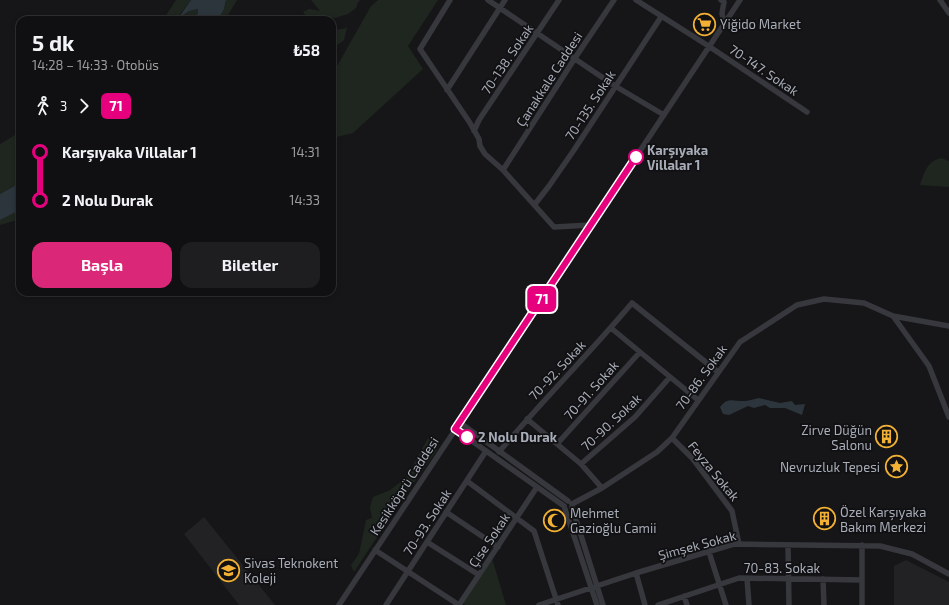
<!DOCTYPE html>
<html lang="tr">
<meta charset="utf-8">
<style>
:root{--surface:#101012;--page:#1e1e20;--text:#f1f3f6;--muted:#9c9d9f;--line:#303032;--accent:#db2777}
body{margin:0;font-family:"Exo 2",sans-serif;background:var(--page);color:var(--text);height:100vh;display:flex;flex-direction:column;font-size:15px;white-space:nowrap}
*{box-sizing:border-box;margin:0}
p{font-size:13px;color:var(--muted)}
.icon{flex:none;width:22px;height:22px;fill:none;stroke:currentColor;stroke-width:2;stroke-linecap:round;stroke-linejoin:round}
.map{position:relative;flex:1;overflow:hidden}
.side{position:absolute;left:16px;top:16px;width:320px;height:280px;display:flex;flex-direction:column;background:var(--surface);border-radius:12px;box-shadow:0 2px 6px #0003,0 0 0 1px var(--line)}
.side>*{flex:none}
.badge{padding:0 8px;border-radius:6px;font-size:14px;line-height:26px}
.map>.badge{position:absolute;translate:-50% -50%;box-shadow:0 0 0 2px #fff}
.legs{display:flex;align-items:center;gap:6px;height:44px;padding:0 16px;font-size:13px}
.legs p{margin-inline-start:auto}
.summary{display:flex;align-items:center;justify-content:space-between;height:68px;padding:0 16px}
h1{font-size:22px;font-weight:700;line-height:30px}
.primary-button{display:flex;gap:8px;margin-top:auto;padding:8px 16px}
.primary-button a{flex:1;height:46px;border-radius:12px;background:var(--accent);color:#fff;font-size:16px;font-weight:700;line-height:46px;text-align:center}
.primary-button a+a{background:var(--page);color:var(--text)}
ul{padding:0 16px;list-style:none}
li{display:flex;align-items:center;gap:14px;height:48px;font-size:15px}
li i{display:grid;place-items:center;width:6px;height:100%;margin:0 5px;background:currentColor}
li i::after{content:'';width:10px;height:10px;margin:-5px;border:3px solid;border-radius:50%;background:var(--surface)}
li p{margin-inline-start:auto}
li:first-child i{background:linear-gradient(#0000 50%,currentColor 0)}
li:last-child i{background:linear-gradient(currentColor 50%,#0000 0)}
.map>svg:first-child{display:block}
.built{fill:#222225}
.green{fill:#1e261f}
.water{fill:#2c353c}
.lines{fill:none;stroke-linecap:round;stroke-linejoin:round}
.minor{stroke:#37383d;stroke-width:5.5}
.line-1-casing{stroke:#fff;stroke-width:9}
.line-1{stroke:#e6007e;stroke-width:6}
.stop-1-dot{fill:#fff;stroke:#e6007e;stroke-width:2}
.labels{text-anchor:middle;stroke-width:3.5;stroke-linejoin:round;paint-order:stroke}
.poi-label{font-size:13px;fill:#a8adb8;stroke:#111113;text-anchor:start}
.street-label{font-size:13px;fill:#a8adb8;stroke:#111113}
.stop-label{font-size:13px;font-weight:bold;fill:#a8adb8;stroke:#111113;text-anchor:start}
</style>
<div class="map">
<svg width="949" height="605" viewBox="0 0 949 605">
<rect width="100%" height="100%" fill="#161618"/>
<path class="built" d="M204,517l71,88h-36l-55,-71z
M906,560l43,22v23h-55v-39z"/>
<path class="green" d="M176,0h15l-11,14 2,2 7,-5 9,-2v4l-5,7h-30z
M226,0h11l-12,20h-7l6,-11z
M311,0h50l-3,2 -2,6 -8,6 -13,4 -7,-1 -3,3h-16l-6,-8 6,-3 11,2z
M378,0h60l-30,46 15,23 -70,64 -21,5v-63l39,-69z
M347,28l-3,12 -12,9v-17l3,-2z
M20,132v51l-20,11v-50z
M941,158l8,3v26l-29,-2c5,-13 6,-23 21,-27z
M20,210v8l-6,3 -14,4v-5z
M428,438l9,12 -38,54 -45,68 -3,-7 8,-11 7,-34 6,-2 -2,-11 3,-10 17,-7 16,-12z
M492,558l14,47h-41l-3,-3z"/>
<path class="water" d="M191,0h35l-2,9 -6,11h-25l5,-7v-4l-9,2 -7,5 -3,1z
M20,183v27l-20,10v-26z
M759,398l21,5 12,-2 3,4 10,-1 -3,11 -17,-7h-15l-5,-3 -11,3 -6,-2 -19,9 -6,-1 -3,-7c8,-11 15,-5 26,-6 5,-1 9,-2 13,-3z"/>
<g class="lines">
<path class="minor" d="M450,0l-30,49 50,74 9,16 1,7 5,8 18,16 51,57 37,-2
M488,0l127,86 49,29
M636,0l74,47 97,65
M721,0l3,2 -2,11 2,12
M940,0l9,13
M447,90l58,-90
M474,131l5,-11 80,-120
M503,170l72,-112 39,-58
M535,204l14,-18 25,-36 87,-133
M893,316l56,10
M611,328l87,72
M527,419l54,45 21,24
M459,422l109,79
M455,429l109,77
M672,438l21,21 39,52 7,33
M557,444l83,-92
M499,452c43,-51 90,-98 133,-149l86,69
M581,464l54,-47 35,-40
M467,481l67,50 24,74
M572,504l30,-16 55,-36 15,-14 68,-96 57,-37 27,-6 40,4 29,13 36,50 20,51
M572,507l31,98
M565,509l32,96
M446,512l52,35
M427,542l52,33
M788,545l1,60
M375,550l84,55
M709,552l17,53
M636,573l9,32
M747,578l2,27
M823,579l1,26
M684,596l3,9
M339,605l401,-605
M386,605l100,-154
M459,605l78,-118
M539,605l97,-32 98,-29 146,2 32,8 37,20
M658,605l81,-27 123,2
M862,605v-60"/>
</g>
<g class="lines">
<defs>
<path id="line-1" d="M467,437l-12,-8 181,-272"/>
</defs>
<use href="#line-1" class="line-1-casing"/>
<use href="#line-1" class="line-1"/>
</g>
<defs>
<symbol id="supermarket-ring" viewBox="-11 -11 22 22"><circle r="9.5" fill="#111113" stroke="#f2b134" stroke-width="1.5"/><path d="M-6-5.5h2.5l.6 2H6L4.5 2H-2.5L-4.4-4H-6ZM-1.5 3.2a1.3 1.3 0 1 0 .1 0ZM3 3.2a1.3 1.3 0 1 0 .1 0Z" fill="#f2b134"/></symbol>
<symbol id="building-ring" viewBox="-11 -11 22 22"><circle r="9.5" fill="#111113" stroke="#f2b134" stroke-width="1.5"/><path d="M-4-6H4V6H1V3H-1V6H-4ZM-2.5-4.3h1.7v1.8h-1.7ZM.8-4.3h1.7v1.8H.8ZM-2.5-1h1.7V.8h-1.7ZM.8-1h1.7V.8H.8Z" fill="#f2b134"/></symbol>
<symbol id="sight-ring" viewBox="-11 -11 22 22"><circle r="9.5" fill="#111113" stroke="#f2b134" stroke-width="1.5"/><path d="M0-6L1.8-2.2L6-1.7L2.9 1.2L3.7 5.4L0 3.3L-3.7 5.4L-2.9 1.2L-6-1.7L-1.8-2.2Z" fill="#f2b134"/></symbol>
<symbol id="mosque-ring" viewBox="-11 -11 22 22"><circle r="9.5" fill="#111113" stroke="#f2b134" stroke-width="1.5"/><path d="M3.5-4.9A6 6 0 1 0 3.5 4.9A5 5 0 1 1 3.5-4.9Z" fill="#f2b134"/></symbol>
<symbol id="school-ring" viewBox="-11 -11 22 22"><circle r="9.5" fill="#111113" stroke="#f2b134" stroke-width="1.5"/><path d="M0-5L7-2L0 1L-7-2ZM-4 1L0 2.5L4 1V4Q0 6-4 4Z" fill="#f2b134"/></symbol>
</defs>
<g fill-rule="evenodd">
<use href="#supermarket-ring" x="692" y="12" width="25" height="25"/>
<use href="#building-ring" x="874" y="424" width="25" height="25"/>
<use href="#sight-ring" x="884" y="454" width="25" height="25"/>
<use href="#building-ring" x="812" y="506" width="25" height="25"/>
<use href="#mosque-ring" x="542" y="508" width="25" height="25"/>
<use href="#school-ring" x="216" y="558" width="25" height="25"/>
</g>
<g class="stop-1-dot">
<circle cx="636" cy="157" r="7"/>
<circle cx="467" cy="437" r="7"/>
</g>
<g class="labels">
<g class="poi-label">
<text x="720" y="29">Yiğido Market</text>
<text x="872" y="435" text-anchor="end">Zirve Düğün<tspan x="872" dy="15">Salonu</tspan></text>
<text x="880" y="472" text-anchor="end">Nevruzluk Tepesi</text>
<text x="840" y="517">Özel Karşıyaka<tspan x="840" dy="15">Bakım Merkezi</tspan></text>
<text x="570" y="518">Mehmet<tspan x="570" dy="15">Gazioğlu Camii</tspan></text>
<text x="244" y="568">Sivas Teknokent<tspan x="244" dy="15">Koleji</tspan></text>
</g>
<g class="street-label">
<text transform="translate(507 59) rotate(-56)" y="5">70-138. Sokak</text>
<text transform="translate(764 70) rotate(34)" y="5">70-147. Sokak</text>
<text transform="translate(549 79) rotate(-57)" y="5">Çanakkale Caddesi</text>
<text transform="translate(590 105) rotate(-57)" y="5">70-135. Sokak</text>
<text transform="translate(557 370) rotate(-47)" y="5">70-92. Sokak</text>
<text transform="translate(701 377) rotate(-54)" y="5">70-86. Sokak</text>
<text transform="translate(591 390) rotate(-48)" y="5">70-91. Sokak</text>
<text transform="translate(611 422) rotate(-43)" y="5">70-90. Sokak</text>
<text transform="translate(714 471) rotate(51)" y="5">Feyza Sokak</text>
<text transform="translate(404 486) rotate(-57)" y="5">Kesikköprü Caddesi</text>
<text transform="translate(427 522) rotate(-57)" y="5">70-93. Sokak</text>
<text transform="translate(489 540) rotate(-56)" y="5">Çise Sokak</text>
<text transform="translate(697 545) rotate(-15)" y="5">Şimşek Sokak</text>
<text x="782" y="573">70-83. Sokak</text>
</g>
<g class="stop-label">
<text x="647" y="155">Karşıyaka<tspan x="647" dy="15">Villalar 1</tspan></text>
<text x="478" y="442">2 Nolu Durak</text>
</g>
</g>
</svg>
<b class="badge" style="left:542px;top:299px;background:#e6007e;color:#fff">71</b>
<section class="side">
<div class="summary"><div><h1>5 dk</h1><p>14:28 – 14:33 · Otobüs</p></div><b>₺58</b></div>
<div class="legs"><svg class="icon" aria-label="walk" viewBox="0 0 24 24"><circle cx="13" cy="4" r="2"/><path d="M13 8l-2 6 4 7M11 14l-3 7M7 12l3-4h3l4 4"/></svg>3<svg class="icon" aria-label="forward" viewBox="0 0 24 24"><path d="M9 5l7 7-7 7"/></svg><b class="badge" style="background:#e6007e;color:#fff">71</b></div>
<ul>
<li><i style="color:#e6007e"></i><b>Karşıyaka Villalar 1</b><p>14:31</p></li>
<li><i style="color:#e6007e"></i><b>2 Nolu Durak</b><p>14:33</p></li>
</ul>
<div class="primary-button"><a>Başla</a><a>Biletler</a></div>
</section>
</div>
